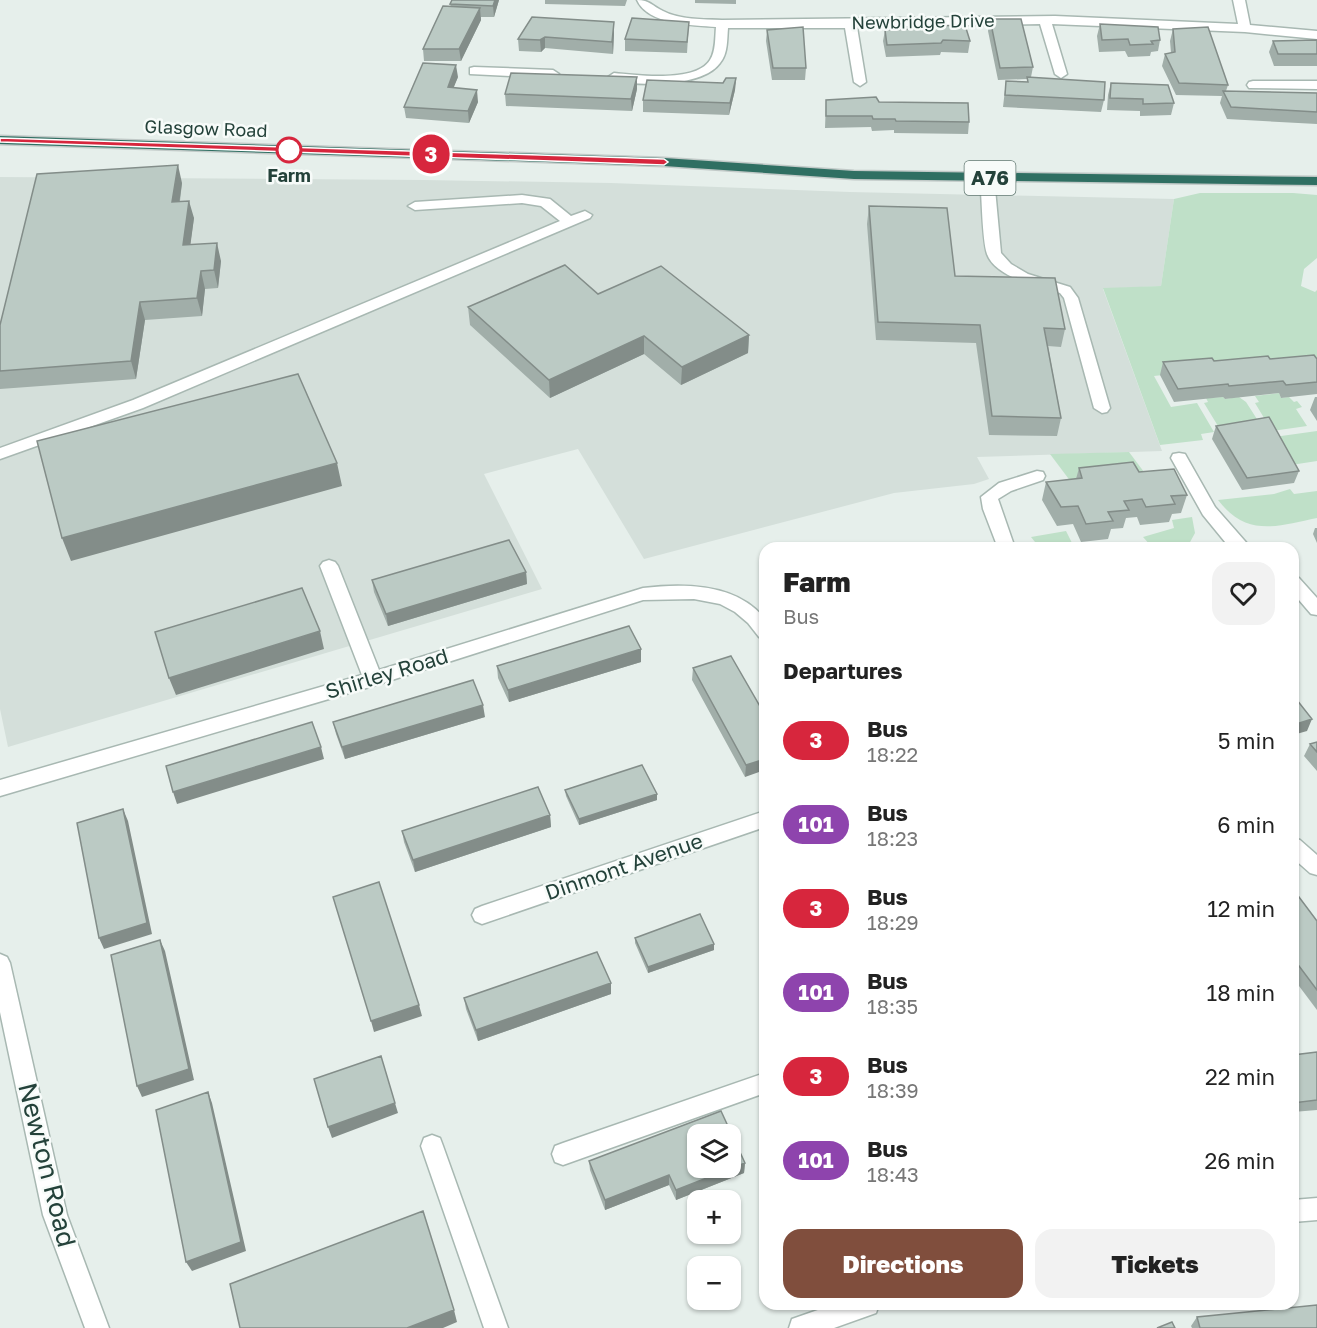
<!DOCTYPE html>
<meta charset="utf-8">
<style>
:root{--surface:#fff;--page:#f2f2f2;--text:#222;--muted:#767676;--accent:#804e3d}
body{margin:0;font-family:"Golos Text",sans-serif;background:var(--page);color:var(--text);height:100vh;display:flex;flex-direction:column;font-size:22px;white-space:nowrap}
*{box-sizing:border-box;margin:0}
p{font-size:20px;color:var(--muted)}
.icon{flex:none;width:33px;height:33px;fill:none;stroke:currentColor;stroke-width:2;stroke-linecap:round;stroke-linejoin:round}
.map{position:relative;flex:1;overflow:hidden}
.details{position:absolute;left:759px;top:542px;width:540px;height:768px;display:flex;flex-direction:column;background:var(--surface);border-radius:18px;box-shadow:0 2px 4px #0004}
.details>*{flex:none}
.badge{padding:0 12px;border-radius:20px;font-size:21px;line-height:39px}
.buttons{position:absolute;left:687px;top:1124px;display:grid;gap:12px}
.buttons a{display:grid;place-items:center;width:54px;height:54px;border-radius:12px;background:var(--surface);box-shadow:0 2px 4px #0004;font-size:30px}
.map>.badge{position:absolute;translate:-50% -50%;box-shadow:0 0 0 3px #fff}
h2{padding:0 24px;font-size:22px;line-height:54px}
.round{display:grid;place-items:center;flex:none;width:63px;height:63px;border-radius:18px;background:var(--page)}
.head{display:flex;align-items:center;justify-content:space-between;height:102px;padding:0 24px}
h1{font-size:28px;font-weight:800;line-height:45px}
.primary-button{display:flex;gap:12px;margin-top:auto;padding:12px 24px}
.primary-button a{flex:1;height:69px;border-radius:18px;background:var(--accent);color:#fff;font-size:24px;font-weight:800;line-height:69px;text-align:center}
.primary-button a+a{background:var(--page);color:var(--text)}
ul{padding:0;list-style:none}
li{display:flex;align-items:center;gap:18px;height:84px;padding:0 24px}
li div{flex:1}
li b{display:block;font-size:22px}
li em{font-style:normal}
li .badge{min-width:66px;font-weight:700;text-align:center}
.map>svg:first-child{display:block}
.built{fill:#d4dfda}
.green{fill:#bfe0c8}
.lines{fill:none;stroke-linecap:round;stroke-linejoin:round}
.minor-casing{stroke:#a8b8b2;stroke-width:3}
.highway-casing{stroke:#c2cac8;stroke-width:3}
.minor{fill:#fff;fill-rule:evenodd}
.highway{fill:#2f6f62;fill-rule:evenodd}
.wall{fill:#a1aea9}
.shaded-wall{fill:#838d89}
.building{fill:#bbcac4;stroke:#838d89;stroke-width:1.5;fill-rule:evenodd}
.line{fill:#d7263d;stroke:#fff;stroke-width:1.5}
.stop-dot{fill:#fff;stroke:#d7263d;stroke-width:3}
.labels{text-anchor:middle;stroke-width:5;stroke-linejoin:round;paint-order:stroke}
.far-street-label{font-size:18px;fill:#24423a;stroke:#f7fbf9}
.far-stop-label{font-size:18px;font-weight:bold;fill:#24423a;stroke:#f7fbf9}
.shield{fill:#f7fbf9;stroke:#637a73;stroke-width:1.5}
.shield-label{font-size:20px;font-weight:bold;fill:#24423a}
.street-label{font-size:21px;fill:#24423a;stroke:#f7fbf9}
.near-street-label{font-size:26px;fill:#24423a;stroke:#f7fbf9}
</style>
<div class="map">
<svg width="1317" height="1328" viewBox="0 0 1317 1328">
<rect width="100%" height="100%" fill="#e6efeb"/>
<path class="built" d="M0,177l424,3 187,3 239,9 324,7 -13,87 -58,3 59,162 -185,6 12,22 -15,5 -80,9 -250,66 -66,-110 -94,25 58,115 -534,158 -8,-38z"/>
<path class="green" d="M1200,193h93l24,2v63l-13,11 -3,17 14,6 2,-2v88l-110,-8 -53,6 17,31 26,-4 17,29 -13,2 2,6 -43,5 -57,-157 58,-2 13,-87z
M1279,393l2,5 8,-1 5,5 3,-1 5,6 -6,2 11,17 -35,5 -17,-28 4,-1 -4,-6z
M1223,397l2,2 14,-2 7,5 18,28 -52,9 7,-3 2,-5 -17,-28 4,-1 -2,-4z
M1317,431v30l-26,4 -17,-28z
M1129,452l27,36 -82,-2 -24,-32z
M1290,489l4,5 23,-3v27c-39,8 -70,20 -99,-18l56,-6z
M1192,517l3,16 -6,11 -16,3h-21l-9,-10 31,-9 -2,-8z
M1066,531l8,16h-35l-8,-10z"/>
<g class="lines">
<defs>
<path id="minor" d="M637,0c13,0 15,6 26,11 17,9 40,8 59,9l333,-4 183,8 -5,-24h12l5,25 67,6v8l-72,-7 -193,-8 15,50 -6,4 -6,-4 -15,-50 -183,3 9,55 -6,4 -6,-4 -9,-54h-117c-1,11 0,26 -8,35 -18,25 -83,23 -110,17l-2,-3 6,-4c23,2 82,10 96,-13 6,-9 5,-23 6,-33 -23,-2 -68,-2 -79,-27z
M474,67l79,3 6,4 -6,4 -83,-4v-6z
M1253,81h64v8l-68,-1 -2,-3 2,-3z
M987,174l7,4 7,75 10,11 17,10 42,13 8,11 32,110 -3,4 -5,1 -8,-5 -30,-110 -4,-5c-21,-6 -65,-16 -73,-39 -5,-15 -5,-58 -7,-76z
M522,195l28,4 21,17 14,-5 7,4 -2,3 -447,190 -143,51v-11l133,-48 427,-179 -19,-15 -19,-3 -107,7 -7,-4 7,-4z
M1179,453l6,1 30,53 36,41h-21l-27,-33 -32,-57 2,-4z
M1037,471l6,1 2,4 -2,4 -32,11 -13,8 17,49h-17l-15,-39 -2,-12 18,-14z
M329,560l6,2 3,4 41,104 264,-82c41,-5 94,-5 122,31v20l-6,-2 -11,-14 -13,-11 -15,-8 -26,-5 -51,1 -270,86 -373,110v-16l362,-105 -42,-109 3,-4z
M1293,576l6,2 18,20v17l-6,-1 -18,-21z
M765,811v16l-283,97 -7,-3 -3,-6 3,-6 7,-3z
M1293,838l7,2 17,15v20l-7,-2 -17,-15z
M0,954l7,3 3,6 57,252 42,113h-24l-42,-113 -43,-203z
M765,1073v20l-202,72 -8,-3 -3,-8 3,-8 8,-3z
M432,1135l8,3 3,8 65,182h-24l-63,-182 3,-8z
M1317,1198v22l-24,2v-22z
M835,1304h44l-3,9 -42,15h-45l3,-9z"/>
<path id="highway" d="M0,136l664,22 190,13 463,6v8l-463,-6 -190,-13 -664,-22z"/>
</defs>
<use href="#minor" class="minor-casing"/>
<use href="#highway" class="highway-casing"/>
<use href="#minor" class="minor"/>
<use href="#highway" class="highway"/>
</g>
<path class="wall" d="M499,0l-5,17h-13v3l-20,41h-37l-1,-12 28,-42 -1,-3z
M545,0h82l-2,6 -80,-2z
M695,0h41v4l-41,-1z
M532,17l82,16 -1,21 -68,-6 -4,4 -22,-1 -1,-12z
M990,19l43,48 -2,10 73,23 -3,12 -98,-5 3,-26 21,1v-3l-29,1 -10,-49z
M689,22l-2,31 -62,-2v-12z
M1100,24l60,16 -2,11 -7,1 -1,4 -22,1 -3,-6 -26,1 -2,-16z
M935,26l35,15 -2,12 -27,-1 -1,3 -54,2 -3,-16 2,-11 50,-2z
M1173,29l55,56 -2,6 91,2v31l-90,-5 -7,-16 2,-7 -46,-1 -14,-29 3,-12 6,-1 -1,-12z
M767,30l39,38 -1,12h-33l-6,-39z
M1317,40v26h-43l-5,-14 4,-11z
M458,77l-5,11 25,14 -9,21 -63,-5 -2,-11z
M736,78l-1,12 -6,25 -86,-3v-12l80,-17z
M1111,83l63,20 -3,12 -31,1v-5l-33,-1 1,-15z
M637,89l-5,22 -126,-5 -1,-12z
M826,100l53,2 90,20 -1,12 -74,-1v-3l-22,1 -1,-4 -46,1z
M182,183l-2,18 14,17 -4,27 31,16 -3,27 -13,1 -3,27 -57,4 -9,59 -136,10v-64z
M869,206l86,70 110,53 -4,18 -13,-1 13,72 -4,18 -68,-1 -13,-92 -100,-3 -9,-116z
M598,294l151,41 -1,18 -67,32 -37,-31 -94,44 -80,-73 -2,-18z
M1270,359h47v35l-36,4 -2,-5 -54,6 -2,-2 -49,5 -14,-27 3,-13z
M1315,397h2v24l-7,-11z
M1216,426l83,45 -5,12 -52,7 -30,-51z
M1079,468l60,4 48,23 -6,18 -9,1 -3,8 -29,3 -3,-8 -11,1 -3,10 -12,1 -3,10 -27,3 -8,-18 -16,2 -15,-26 4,-18 30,-3z
M1315,528h2v15l-4,-9z
M526,572l1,12 -139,42 -14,-34 -2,-12z
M641,649v13l-132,40 -11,-24 -1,-12z
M693,668l72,47 -20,62 -53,-97z
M485,717l-140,42 -9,-25 -3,-12z
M1317,742v29l-13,-15 6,-12z
M565,790l92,10 -78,25 -13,-29z
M550,815l1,12 -136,45 -11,-30 -2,-11z
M1293,889l24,32v89l-24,-32z
M635,938l79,12 -66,23 -13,-30z
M611,994l-133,47 -12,-32 -2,-11z
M1317,1052v58l-24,2v-57z
M589,1161l156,2 -1,10 -68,27 -7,-15 -64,25 -15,-40z
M1197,1317l120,11h-125l-1,-2z"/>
<path class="shaded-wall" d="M495,0h4l-5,17 -1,-11z
M480,8l1,12 -20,41 -2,-12z
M614,22v11l-1,21 -1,-12z
M545,37v11l-4,4 -1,-12z
M456,65l2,12 -9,22 -1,-12z
M637,77v12l-5,22 -1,-12z
M736,78l-1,12 -6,25 1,-12z
M477,90l1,12 -9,21 -1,-12z
M178,165l4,18 -5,36 -5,-17z
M189,201l5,17 -6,45 -5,-18z
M217,243l4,18 -3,27 -4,-18z
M201,271l4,18 -3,27 -5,-18z
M140,302l5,18 -9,59 -5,-18z
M749,335l-1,18 -67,32 1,-18z
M644,336v18l-94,44 -1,-18z
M337,463l5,23 -271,75 -9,-23z
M526,572l1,12 -139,42 -2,-12z
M320,631l4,18 -148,46 -7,-17z
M641,649v13l-132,40 -1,-12z
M483,705l2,12 -140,42 -3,-12z
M1312,719l-5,12 -14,4v-10z
M321,747l3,12 -147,45 -4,-12z
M765,759v11l-20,7 1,-12z
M657,794v6l-78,25v-6z
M123,809l5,12 24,113 -48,15 -5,-11z
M550,815l1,12 -136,45 -2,-12z
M160,940l5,11 29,129 -52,17 -5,-11z
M714,944v6l-66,23v-6z
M611,983v11l-133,47 -2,-11z
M419,1005l3,11 -48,16 -3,-11z
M208,1092l4,11 34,148 -54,20 -6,-9z
M395,1103l3,10 -66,25 -4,-11z
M745,1163l-1,10 -68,27v-10z
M669,1175v10l-64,25v-10z
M454,1310l3,12 -14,6h-36z"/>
<path class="building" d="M452,0h43l-2,6 -43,-2z
M443,6l37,2 -21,41h-36z
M532,17l82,5 -2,20 -67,-5 -5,3 -22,-1z
M632,18l57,4 -2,20 -62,-3z
M990,19h31l12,48 -33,1z
M1100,24l58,3 2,13 -9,1 2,3 -23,1 -2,-6 -26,1z
M965,25l5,16 -27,-1 -2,3 -54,2 -2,-15 51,-2 -1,-2z
M803,27l3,41h-33l-6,-38z
M1208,27l20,58 -49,-2 -14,-29 10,-2 -2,-23z
M1317,40v14h-39l-5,-13z
M423,63l33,2 -8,22 29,3 -9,21 -64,-4z
M511,73l126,4 -6,22 -126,-5z
M1027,77l78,5 -1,18 -99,-5 1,-14 22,1z
M726,78h10l-6,25 -87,-3 4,-20 76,3z
M1111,83l57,2 6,18 -31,1v-5l-33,-1z
M1223,91l94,2v19l-86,-5z
M876,97l3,5 89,1 1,19 -73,-1 -1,-2h-22l-1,-3h-46v-16z
M178,165l-6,37 17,-1 -6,44 34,-2 -3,27 -13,1 -4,27 -57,4 -9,59 -131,10v-46l37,-151z
M869,206l78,2 8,68 100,2 10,51 -21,-1 17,90 -69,-2 -12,-91 -102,-3z
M565,265l33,29 63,-28 88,69 -67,32 -38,-31 -95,44 -81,-73z
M1314,355l3,4v23l-31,3 -3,-4 -54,5 -1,-2 -50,5 -15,-27 49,-4 2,3 54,-5 2,3z
M298,374l39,89 -275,75 -25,-97z
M1269,417l30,54 -52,7 -31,-52z
M1133,462l6,10 35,-3 13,26 -16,1 4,8 -29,3 -4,-8 -18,2 5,9 -21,2 5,9 -27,3 -8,-18 -17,1 -15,-25 36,-4 -3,-10z
M509,540l17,32 -140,42 -14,-34z
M302,588l18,43 -151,47 -14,-46z
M629,626l12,23 -133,41 -11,-24z
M731,656l34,59v44l-19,6 -53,-97z
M473,680l10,25 -141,42 -9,-25z
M1293,695l19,24 -19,6z
M312,722l9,25 -148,45 -7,-26z
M1317,742v10l-7,-8z
M642,765l15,29 -78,25 -14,-29z
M538,787l12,28 -137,45 -11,-29z
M123,809l24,114 -48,15 -22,-115z
M379,882l40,123 -48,16 -38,-124z
M1293,889l24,32v69l-24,-32z
M700,914l14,30 -66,23 -13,-29z
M160,940l29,129 -52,17 -26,-131z
M597,952l14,31 -135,47 -12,-32z
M1317,1052v48l-24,3v-48z
M381,1056l14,47 -67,24 -14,-48z
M208,1092l33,150 -55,20 -30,-152z
M721,1111l24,52 -69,27 -7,-15 -64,25 -16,-39zM698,1134h32v33h-32z
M423,1211l31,99 -47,18h-167l-10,-44z
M1317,1305v23h-117l-3,-11z
M1172,1322l3,6h-18z"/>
<path class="line" d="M0,138l664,21 4,3 -4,3 -664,-23z"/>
<circle class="stop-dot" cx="289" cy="150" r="12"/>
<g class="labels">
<g class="far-street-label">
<text transform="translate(923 22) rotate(-1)" y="6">Newbridge Drive</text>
<text transform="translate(206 129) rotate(2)" y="6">Glasgow Road</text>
</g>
<g class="far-stop-label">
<text x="289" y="182">Farm</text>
</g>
<rect class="shield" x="964.5" y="161" width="51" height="34" rx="4.5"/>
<g class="shield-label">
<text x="990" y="185">A76</text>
</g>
<g class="street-label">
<text transform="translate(387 674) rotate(-17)" y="7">Shirley Road</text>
<text transform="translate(624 867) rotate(-19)" y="7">Dinmont Avenue</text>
</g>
<g class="near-street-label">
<text transform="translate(47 1165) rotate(76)" y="9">Newton Road</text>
</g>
</g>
</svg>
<div class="buttons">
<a><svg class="icon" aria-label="layers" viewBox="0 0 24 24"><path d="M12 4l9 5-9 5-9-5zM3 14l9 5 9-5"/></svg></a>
<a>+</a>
<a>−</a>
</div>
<b class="badge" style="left:431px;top:154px;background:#d7263d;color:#fff">3</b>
<section class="details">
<div class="head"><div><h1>Farm</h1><p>Bus</p></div><a class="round"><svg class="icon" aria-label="heart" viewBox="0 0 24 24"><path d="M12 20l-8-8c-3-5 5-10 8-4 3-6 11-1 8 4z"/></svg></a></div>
<h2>Departures</h2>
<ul>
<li><span class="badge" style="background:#d7263d;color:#fff">3</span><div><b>Bus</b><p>18:22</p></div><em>5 min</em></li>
<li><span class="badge" style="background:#8e44ad;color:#fff">101</span><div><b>Bus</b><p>18:23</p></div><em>6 min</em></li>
<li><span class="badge" style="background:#d7263d;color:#fff">3</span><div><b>Bus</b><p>18:29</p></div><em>12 min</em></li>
<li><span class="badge" style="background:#8e44ad;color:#fff">101</span><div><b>Bus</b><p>18:35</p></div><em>18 min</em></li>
<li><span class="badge" style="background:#d7263d;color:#fff">3</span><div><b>Bus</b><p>18:39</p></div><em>22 min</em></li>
<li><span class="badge" style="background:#8e44ad;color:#fff">101</span><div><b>Bus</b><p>18:43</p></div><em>26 min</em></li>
</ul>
<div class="primary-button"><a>Directions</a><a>Tickets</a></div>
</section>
</div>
